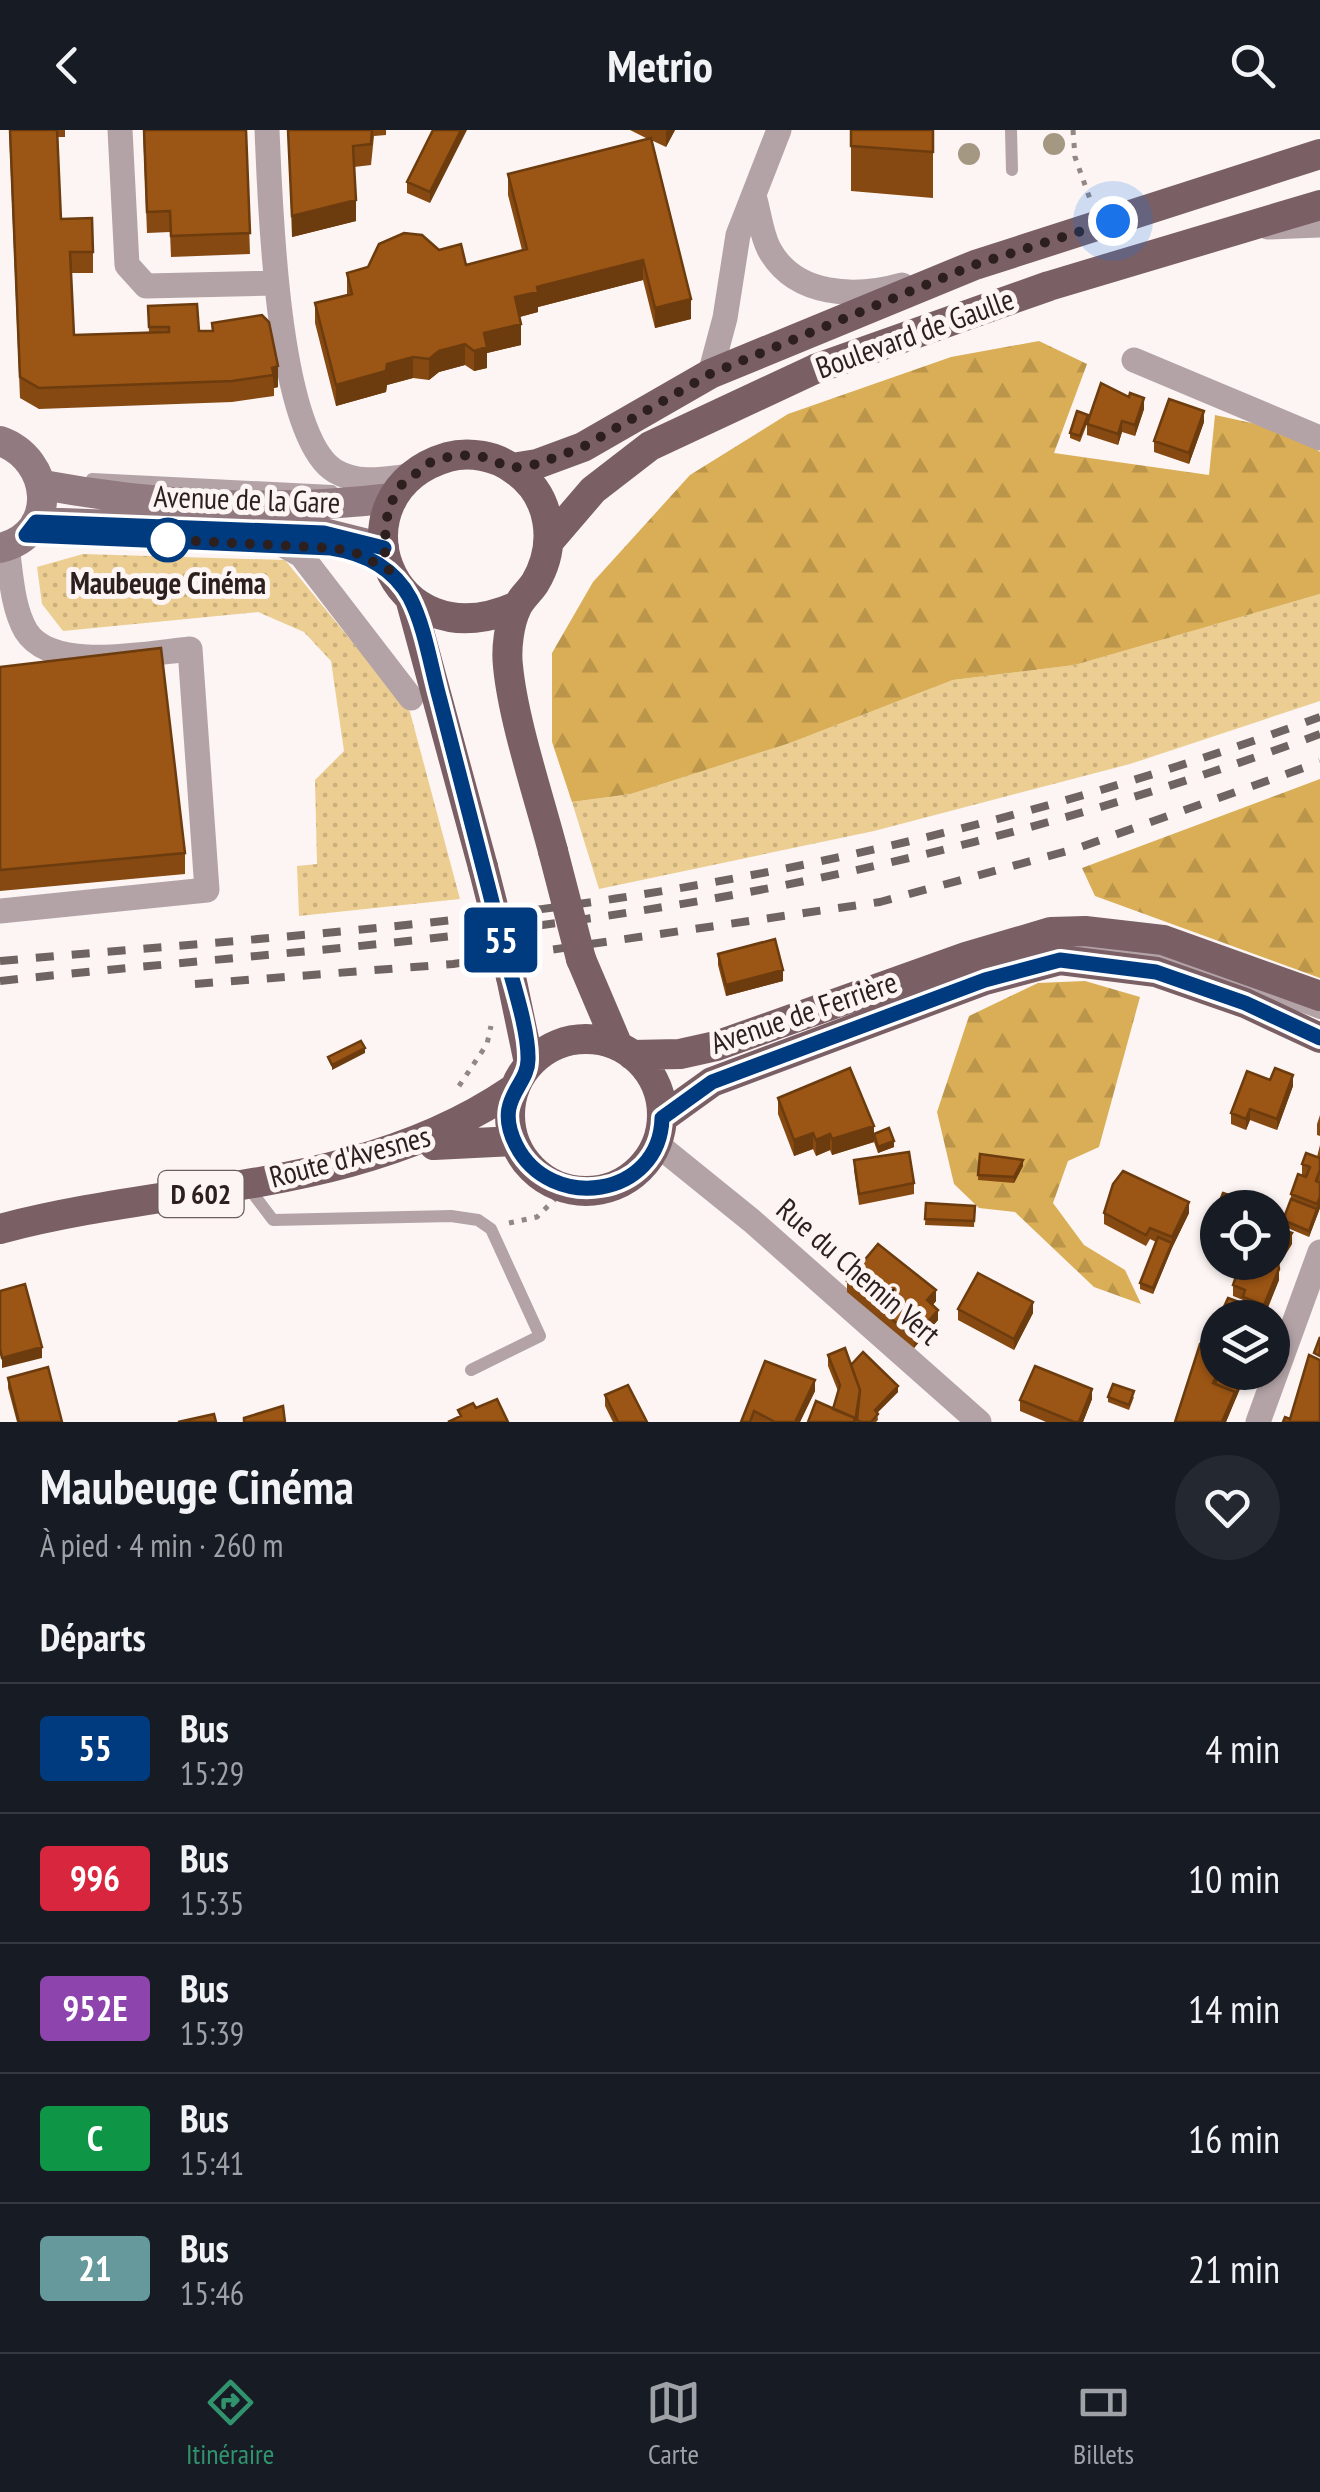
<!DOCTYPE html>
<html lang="fr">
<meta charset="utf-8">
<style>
:root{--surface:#171b24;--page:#242831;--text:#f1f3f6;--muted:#9ea1a6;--line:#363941;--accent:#31936d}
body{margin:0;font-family:"PT Sans Narrow",sans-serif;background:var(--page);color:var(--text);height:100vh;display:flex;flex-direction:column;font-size:38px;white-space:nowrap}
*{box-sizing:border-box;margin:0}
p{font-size:32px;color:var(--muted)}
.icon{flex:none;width:55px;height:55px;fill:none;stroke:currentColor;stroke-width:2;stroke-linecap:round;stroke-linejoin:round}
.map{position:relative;height:1292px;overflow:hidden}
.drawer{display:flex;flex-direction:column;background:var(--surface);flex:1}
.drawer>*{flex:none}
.badge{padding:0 20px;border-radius:8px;font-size:35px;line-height:65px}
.fabs{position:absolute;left:1200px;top:1060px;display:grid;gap:20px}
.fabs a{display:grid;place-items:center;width:90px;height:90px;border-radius:50%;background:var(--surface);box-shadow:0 2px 8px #0004;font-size:50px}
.you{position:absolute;width:50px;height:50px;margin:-25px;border:8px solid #fff;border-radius:50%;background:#1a73e8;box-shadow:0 0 0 15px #1a73e833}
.map>.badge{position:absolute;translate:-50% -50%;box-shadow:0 0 0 5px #fff}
h2{padding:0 40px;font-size:38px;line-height:90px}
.round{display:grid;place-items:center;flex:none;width:105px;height:105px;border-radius:52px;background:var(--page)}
.headline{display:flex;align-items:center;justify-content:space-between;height:170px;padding:0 40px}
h1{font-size:48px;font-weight:700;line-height:75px}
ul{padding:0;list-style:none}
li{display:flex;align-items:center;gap:30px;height:130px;padding:0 40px;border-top:2px solid var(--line)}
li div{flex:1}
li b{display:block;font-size:38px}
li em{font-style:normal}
li .badge{min-width:110px;font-weight:700;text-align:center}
header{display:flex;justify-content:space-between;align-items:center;height:130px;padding:0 40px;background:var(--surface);font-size:45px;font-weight:700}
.menu{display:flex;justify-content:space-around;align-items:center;height:140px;border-top:2px solid var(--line);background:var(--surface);font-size:28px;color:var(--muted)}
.menu a{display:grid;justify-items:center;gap:5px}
.menu .current{color:var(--accent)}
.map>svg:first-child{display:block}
.grass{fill:url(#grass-dots)}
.forest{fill:url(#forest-firs)}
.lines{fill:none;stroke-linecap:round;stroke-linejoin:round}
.path{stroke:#918785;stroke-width:5;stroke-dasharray:5 8;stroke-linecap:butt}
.lane{stroke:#b3a3a7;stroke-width:12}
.street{stroke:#b3a3a7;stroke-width:25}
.secondary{stroke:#927b80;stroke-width:30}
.primary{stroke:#7a5f65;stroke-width:30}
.rail{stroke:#6f6462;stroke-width:8;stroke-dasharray:18 18;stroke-linecap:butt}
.primary-bridge{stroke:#7a5f65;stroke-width:30}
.tree{fill:#a59882}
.wall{fill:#854911}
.shaded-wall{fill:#6c3c0e}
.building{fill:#9b5514;stroke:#6c3c0e;stroke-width:2.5}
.line-casing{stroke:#fff;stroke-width:22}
.line{stroke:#003b80;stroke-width:15}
.walk{stroke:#2c1f1d;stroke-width:10;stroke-dasharray:0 18}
.stop-dot{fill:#fff;stroke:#003b80;stroke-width:5}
.labels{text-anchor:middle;stroke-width:10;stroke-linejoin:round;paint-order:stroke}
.shield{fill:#fcf5f3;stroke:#6a5f5d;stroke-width:2.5}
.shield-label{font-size:28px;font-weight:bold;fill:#2c1f1d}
.street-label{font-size:30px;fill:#2c1f1d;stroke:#fcf5f3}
.stop-label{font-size:30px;font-weight:bold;fill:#2c1f1d;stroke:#fcf5f3}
</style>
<header><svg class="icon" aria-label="back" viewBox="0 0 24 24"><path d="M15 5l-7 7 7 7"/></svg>Metrio<svg class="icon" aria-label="search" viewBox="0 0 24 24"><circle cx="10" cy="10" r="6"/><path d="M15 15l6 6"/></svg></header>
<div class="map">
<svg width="1320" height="1292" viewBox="0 0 1320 1292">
<defs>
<pattern id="grass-dots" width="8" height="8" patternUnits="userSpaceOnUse" patternTransform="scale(2.5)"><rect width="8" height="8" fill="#ecce92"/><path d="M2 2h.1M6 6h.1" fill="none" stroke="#cbb07d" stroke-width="1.8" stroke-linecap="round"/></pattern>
<pattern id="forest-firs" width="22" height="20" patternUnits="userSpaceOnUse" patternTransform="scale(2.5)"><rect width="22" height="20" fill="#d9ae56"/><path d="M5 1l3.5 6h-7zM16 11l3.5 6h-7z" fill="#ba954a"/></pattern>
</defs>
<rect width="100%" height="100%" fill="#fcf5f3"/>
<path class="grass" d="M83,424l202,6 125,152 50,187 -161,17 -2,-50 20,-2 -2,-84 29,-29 -13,-90 -27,-29 -46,-20 -195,19 -21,-27 -5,-37z
M1320,464v107l-190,63 -256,67 -275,58 -27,-87 59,-8 159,-51 163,-63 122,-15z"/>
<path class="forest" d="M1039,211l48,23 -33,89 155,22 6,-60 77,17 28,20v142l-245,71 -122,15 -163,63 -159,51 -59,8 -20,-60v-89l41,-71 97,-107 98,-61 163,-57z
M1320,649v199l-225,-82 -13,-28z
M1085,851l55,16 -41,150 -31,14 -15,42 31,42 41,25 16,34 -47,-17 -79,-75 -36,-4 -25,-24 -17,-72 32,-96 69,-33z"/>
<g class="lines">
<path class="path" d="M1073,0l2,27 15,42
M459,956l28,-42 4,-18
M509,1093l28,-6 29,-29"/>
<path class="lane" d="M1011,0l1,40
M92,349l240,12
M1063,817l99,9 158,57
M248,1057l25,33 178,-4 27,4 13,9 49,107 -69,34"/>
<path class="street" d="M120,0l7,135 19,21 129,-3
M267,0c3,67 9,306 68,341 24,14 49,8 75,5
M754,66c5,16 7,38 15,53 26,48 87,49 133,36
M1268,97l52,-2
M1134,230l186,78
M710,244l15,-56 13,-83 41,-105
M283,415l18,10 110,143
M0,781l207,-21 -17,-241c-43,4 -138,24 -164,-18 -14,-24 -15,-58 -19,-84
M658,1015l94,76 227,201
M1258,1292l62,-170"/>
<path class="secondary" d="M0,311c52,18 60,93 0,107
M43,355c112,21 236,27 349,13
M36,392l288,11 60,15"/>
<path class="primary" d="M512,338l25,-4 46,-17 127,-73 265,-109 345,-111
M551,409l42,-49 57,-44 165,-77 234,-83 271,-81
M410,468l73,269
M517,476c-131,59 -188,-114 -69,-149 21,-6 48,-1 65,12 39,26 45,75 22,114 -5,8 -14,15 -18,24 -8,16 -11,42 -9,59 5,54 31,131 45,185
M581,829l37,87
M511,847l18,86
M510 985a76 76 0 1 1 152 0a76 76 0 1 1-152 0Z
M632,925l48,-1 36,-8 250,-89 85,-25 34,-1 78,9 157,56
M662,988l50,-36 273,-102 75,-20 96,12 89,31 75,35
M434,1015l79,-4
M0,1099c172,-46 360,-35 512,-139"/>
<path class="rail" d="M0,831c211,-19 423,-32 632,-65 235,-37 466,-97 688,-179
M0,851c211,-23 423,-36 632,-69 234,-36 466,-96 688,-178
M195,854l258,-20 427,-62 195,-53 245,-87"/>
<path class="primary-bridge" d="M553,721l28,108
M483,737l28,110"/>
</g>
<g class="tree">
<circle cx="1054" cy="14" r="11"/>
<circle cx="969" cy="24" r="11"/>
</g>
<path class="wall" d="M9,0h56v7h-7l3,82 32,33v21h-22l3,62 75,-2 -1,-27 51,25h14l49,-16 16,72 -4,1v8l-42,6 -193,7 -19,-11z
M143,0h103l4,124 -79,3 -1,-25 -23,1z
M288,0h98v5l-12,1 -3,29 -17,2 2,54 -64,16z
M433,0l-3,73 -23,-10v-11z
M630,0h45l-9,17 -15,-7 40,179 -36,9 -12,-48 -105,27v5l-18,5 1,28 -34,8v15l-13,3 -9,-6 -26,7 -10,8 -16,-2 -26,7 -1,7 -50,14 -21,-83v-20l32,-8v-22l92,-23 27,15 56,-15 -14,-55v-21l140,-35z
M851,0h82v68l-82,-7z
M1129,267l15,12 -9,27 -13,-4 -4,13 -31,-10v-11l-7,18 -10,-4v-5z
M1204,292l-15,42 -35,-12v-11z
M0,537l185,186v21l-185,17z
M718,824l65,27 -57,15 -8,-31z
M1270,950l23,6 -16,44 -27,-10 -4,10 -15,-6v-11z
M778,968l96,36 20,13 -16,6 -4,-11 -42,13 -2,-5 -14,6 -3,-7 -19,7 -16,-42z
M1320,985v21l-3,-1v-11z
M1320,1015v63l-11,29 -26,-11v-6l8,-21v-5l15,-17 -4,-2v-11l15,-7z
M980,1024l43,12 -9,17 -36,-3z
M854,1030l60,23v11l-55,11 -5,-35z
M926,1073l49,3 -1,21 -49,-2z
M1104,1083h85l-17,35 -19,46 -13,-5v-6l16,-41 -6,-3 -4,7 -42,-22z
M1292,1114l-13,21v15l-15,38 -21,-14v-4l-10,-4v-11l6,-17 -13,-6h46z
M847,1151l89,20 -3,4 5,15 -24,28 -67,-56z
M958,1179l75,4 -19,37 -56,-30z
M1207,1216l11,26h28l-20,50z
M828,1225l23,10 47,27 -21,21 1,7 -2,2h-68l25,-13 5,-18 -10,-25z
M765,1231l50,30 -15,31h-59z
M8,1248l54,44h-45l-9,-34z
M605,1265l42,27h-34l-8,-16z
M1108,1267h26l-5,13 -21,-8z
M1092,1269l-9,23h-37l-26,-11v-11z"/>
<path class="shaded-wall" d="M461,0h6l-37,73v-11z
M667,0h8l-9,17v-16z
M356,70v21l-64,16v-21z
M643,130v20l-105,27v5l-23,6v-21l22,-10z
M691,169v20l-36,9v-20z
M521,194v21l-34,8v15l-13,3v-20l10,-18z
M465,214v21l-26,7 -10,8v-21l10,-8z
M413,227v21l-26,7 -1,7 -50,14v-21l51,-21z
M278,236v21l-4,1 -2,-20z
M1144,268v11l-9,27v-11z
M1204,281v11l-15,42v-11z
M1122,291v11l-4,13v-11z
M783,840v11l-57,15v-11z
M365,918v5l-33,17v-5z
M1293,945v11l-16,44v-11z
M1250,979v11l-4,10v-11z
M874,996v16l-42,13v-16z
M813,1003v16l-19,7v-16z
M830,1004v16l-14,6v-16z
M894,1011v6l-16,6v-6z
M1023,1030v6l-9,17v-6z
M1320,1067v11l-11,29v-6z
M1189,1072v11l-17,35 -19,46v-6l19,-45v-6z
M1292,1103v11l-15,23v-11z
M1279,1139v11l-15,36v-11z
M936,1160v11l-9,10v-11z
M1033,1172v11l-19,37v-11z
M938,1180v10l-24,28v-10z
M42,1217v11l-40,10v-10z
M1242,1242h4l-6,17v-11z
M815,1250v11l-15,31h-5z
M1240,1253v6l-14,33h-4z
M898,1256v6l-23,23v-5z
M1092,1259v10l-9,23h-4z"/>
<path class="building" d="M10,0h47l4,89 31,-1 1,34h-23l4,83 95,-3v-5h-20l-1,-21 49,-2 2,27h14l-1,-8 50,-8 7,7 9,44 -6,2 2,7 -42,6 -193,7 -19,-11z
M144,0h102l4,103 -79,3 -1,-25 -23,1z
M288,0h84l-1,14 -18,2 3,54 -64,16z
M433,0h28l-31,62 -23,-10z
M851,0h82v22l-82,-6z
M651,8l40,161 -36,9 -12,-48 -106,27 1,5 -23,5 6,27 -37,9 3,14 -13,4 -9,-7 -26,7 -10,8 -16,-2 -26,7 -1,7 -50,14 -21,-82 37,-9 -5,-21 21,-6 11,-23 25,-11 18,2 17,15 22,-6 5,21 61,-16 -19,-75z
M1101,253l28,14 1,-4 14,5 -9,27 -13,-4 -4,13 -31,-10z
M1169,269l35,12 -15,42 -35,-12z
M1077,281l11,4 -8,21 -10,-3z
M161,518l24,205 -185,17v-203z
M775,809l8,31 -57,15 -8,-31z
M361,911l4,7 -33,17 -4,-8z
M850,938l24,58 -42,13 -2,-5 -14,6 -3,-7 -19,7 -16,-42z
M1275,938l18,7 -16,44 -27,-10 -4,10 -15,-6 16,-42 23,9z
M889,998l5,13 -16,6 -4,-13z
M909,1022l5,31 -55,11 -5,-34z
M1306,1023l14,5v12l-4,11 4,2v14l-3,7 -26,-10 7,-20 8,3 4,-10 -8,-3z
M980,1024l43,6 -9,17 -36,-2z
M1123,1041l66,31 -17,35 -22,-9 -4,7 -42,-22 9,-29z
M1223,1063l6,2 -4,13h-7l-1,19 -6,-3z
M1291,1069l26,10 -8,22 -26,-11z
M926,1073l49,3 -1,15 -49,-2z
M1272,1096l20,7 -15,23 2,13 -15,36 -21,-8 2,-7 -12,-5 8,-23h31z
M1158,1107l14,6 -19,45 -13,-5z
M878,1114l58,46 -9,10 11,10 -24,28 -67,-57z
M978,1143l55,29 -19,37 -56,-30z
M25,1154l17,63 -40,11 -2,-9v-58z
M1228,1168l36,13 -3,7h-42z
M1218,1192v49l-5,12 22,9 -13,30h-47l25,-78 7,2z
M1320,1207v19l-6,-3z
M845,1218l15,42 -5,32v-4l-22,-9 7,-24 -12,-30z
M863,1222l35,34 -23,24 3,4 -7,8h-10l-4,-2 3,-30 -9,-25z
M1309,1225l11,5v62h-37l2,-5 5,2z
M765,1231l50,19 -20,42h-20l-21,-11 -4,11h-9z
M1035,1236l57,23 -13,33h-5l-54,-22z
M48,1237l14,55h-43l-11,-44z
M1226,1242h16l-2,6z
M1218,1245l22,8 -5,14v-5l-20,-8z
M1113,1254l21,7 -5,14 -21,-8z
M628,1255l19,37h-29l-13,-27z
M497,1269l11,23h-60l13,-6 -3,-6 15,-7 3,5z
M816,1271l39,17 -1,4h-46z
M283,1276l2,16h-41v-4z
M214,1284l2,8h-38z"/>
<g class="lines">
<defs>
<path id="line" d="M384,418l-60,-15 -288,-11 -10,13 305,13c33,5 62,19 79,50 15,29 21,70 30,102 21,80 42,161 62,242 8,33 27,86 26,118 0,27 -35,39 -12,85 34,68 144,53 146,-27l50,-36 273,-102 75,-20 96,12 89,31 75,35"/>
</defs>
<use href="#line" class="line-casing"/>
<use href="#line" class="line"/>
<path class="walk" d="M168,410l-13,-1 176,9 21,3 37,19 -5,-22 4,-39 12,-23 31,-24 24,-7 25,1 32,12 25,-4 46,-17 127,-73 264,-109 139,-44"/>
</g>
<circle class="stop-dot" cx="168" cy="410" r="20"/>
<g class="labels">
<rect class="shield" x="158.5" y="1041" width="85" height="46" rx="8"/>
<g class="shield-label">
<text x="201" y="1074">D 602</text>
</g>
<g class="street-label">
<text transform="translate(915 204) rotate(-20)" y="10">Boulevard de Gaulle</text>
<text transform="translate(247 370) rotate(2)" y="10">Avenue de la Gare</text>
<text transform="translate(804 883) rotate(-19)" y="10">Avenue de Ferrière</text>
<text transform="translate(350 1027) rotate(-15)" y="10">Route d'Avesnes</text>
<text transform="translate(858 1142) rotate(41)" y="10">Rue du Chemin Vert</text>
</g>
<g class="stop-label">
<text x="168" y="464">Maubeuge Cinéma</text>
</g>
</g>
</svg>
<div class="fabs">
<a><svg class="icon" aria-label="locate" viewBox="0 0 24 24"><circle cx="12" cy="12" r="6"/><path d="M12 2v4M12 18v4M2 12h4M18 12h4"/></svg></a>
<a><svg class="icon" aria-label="layers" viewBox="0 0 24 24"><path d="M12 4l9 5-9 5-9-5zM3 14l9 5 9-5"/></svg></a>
</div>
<div class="you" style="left:1113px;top:91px"></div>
<b class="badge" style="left:501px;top:810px;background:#003b80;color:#fff">55</b>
</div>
<section class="drawer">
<div class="headline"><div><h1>Maubeuge Cinéma</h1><p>À pied · 4 min · 260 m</p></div><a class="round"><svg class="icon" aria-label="heart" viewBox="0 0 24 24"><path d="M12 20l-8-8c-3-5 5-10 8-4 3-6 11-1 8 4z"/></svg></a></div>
<h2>Départs</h2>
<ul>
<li><span class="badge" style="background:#003b80;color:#fff">55</span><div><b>Bus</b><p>15:29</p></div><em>4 min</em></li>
<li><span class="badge" style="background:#d7263d;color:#fff">996</span><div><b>Bus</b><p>15:35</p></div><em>10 min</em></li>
<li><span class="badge" style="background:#8e44ad;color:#fff">952E</span><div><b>Bus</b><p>15:39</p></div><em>14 min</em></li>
<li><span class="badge" style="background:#0f9546;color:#fff">C</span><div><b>Bus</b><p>15:41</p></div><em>16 min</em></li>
<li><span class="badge" style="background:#66999b;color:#fff">21</span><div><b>Bus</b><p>15:46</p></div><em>21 min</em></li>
</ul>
</section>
<nav class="menu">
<a class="current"><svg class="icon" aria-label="directions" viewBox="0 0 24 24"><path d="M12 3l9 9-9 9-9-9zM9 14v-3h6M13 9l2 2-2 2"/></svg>Itinéraire</a>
<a><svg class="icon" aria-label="map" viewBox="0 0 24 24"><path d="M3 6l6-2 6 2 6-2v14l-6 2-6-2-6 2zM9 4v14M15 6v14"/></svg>Carte</a>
<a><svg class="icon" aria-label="tickets" viewBox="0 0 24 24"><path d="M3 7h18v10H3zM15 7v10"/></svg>Billets</a>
</nav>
